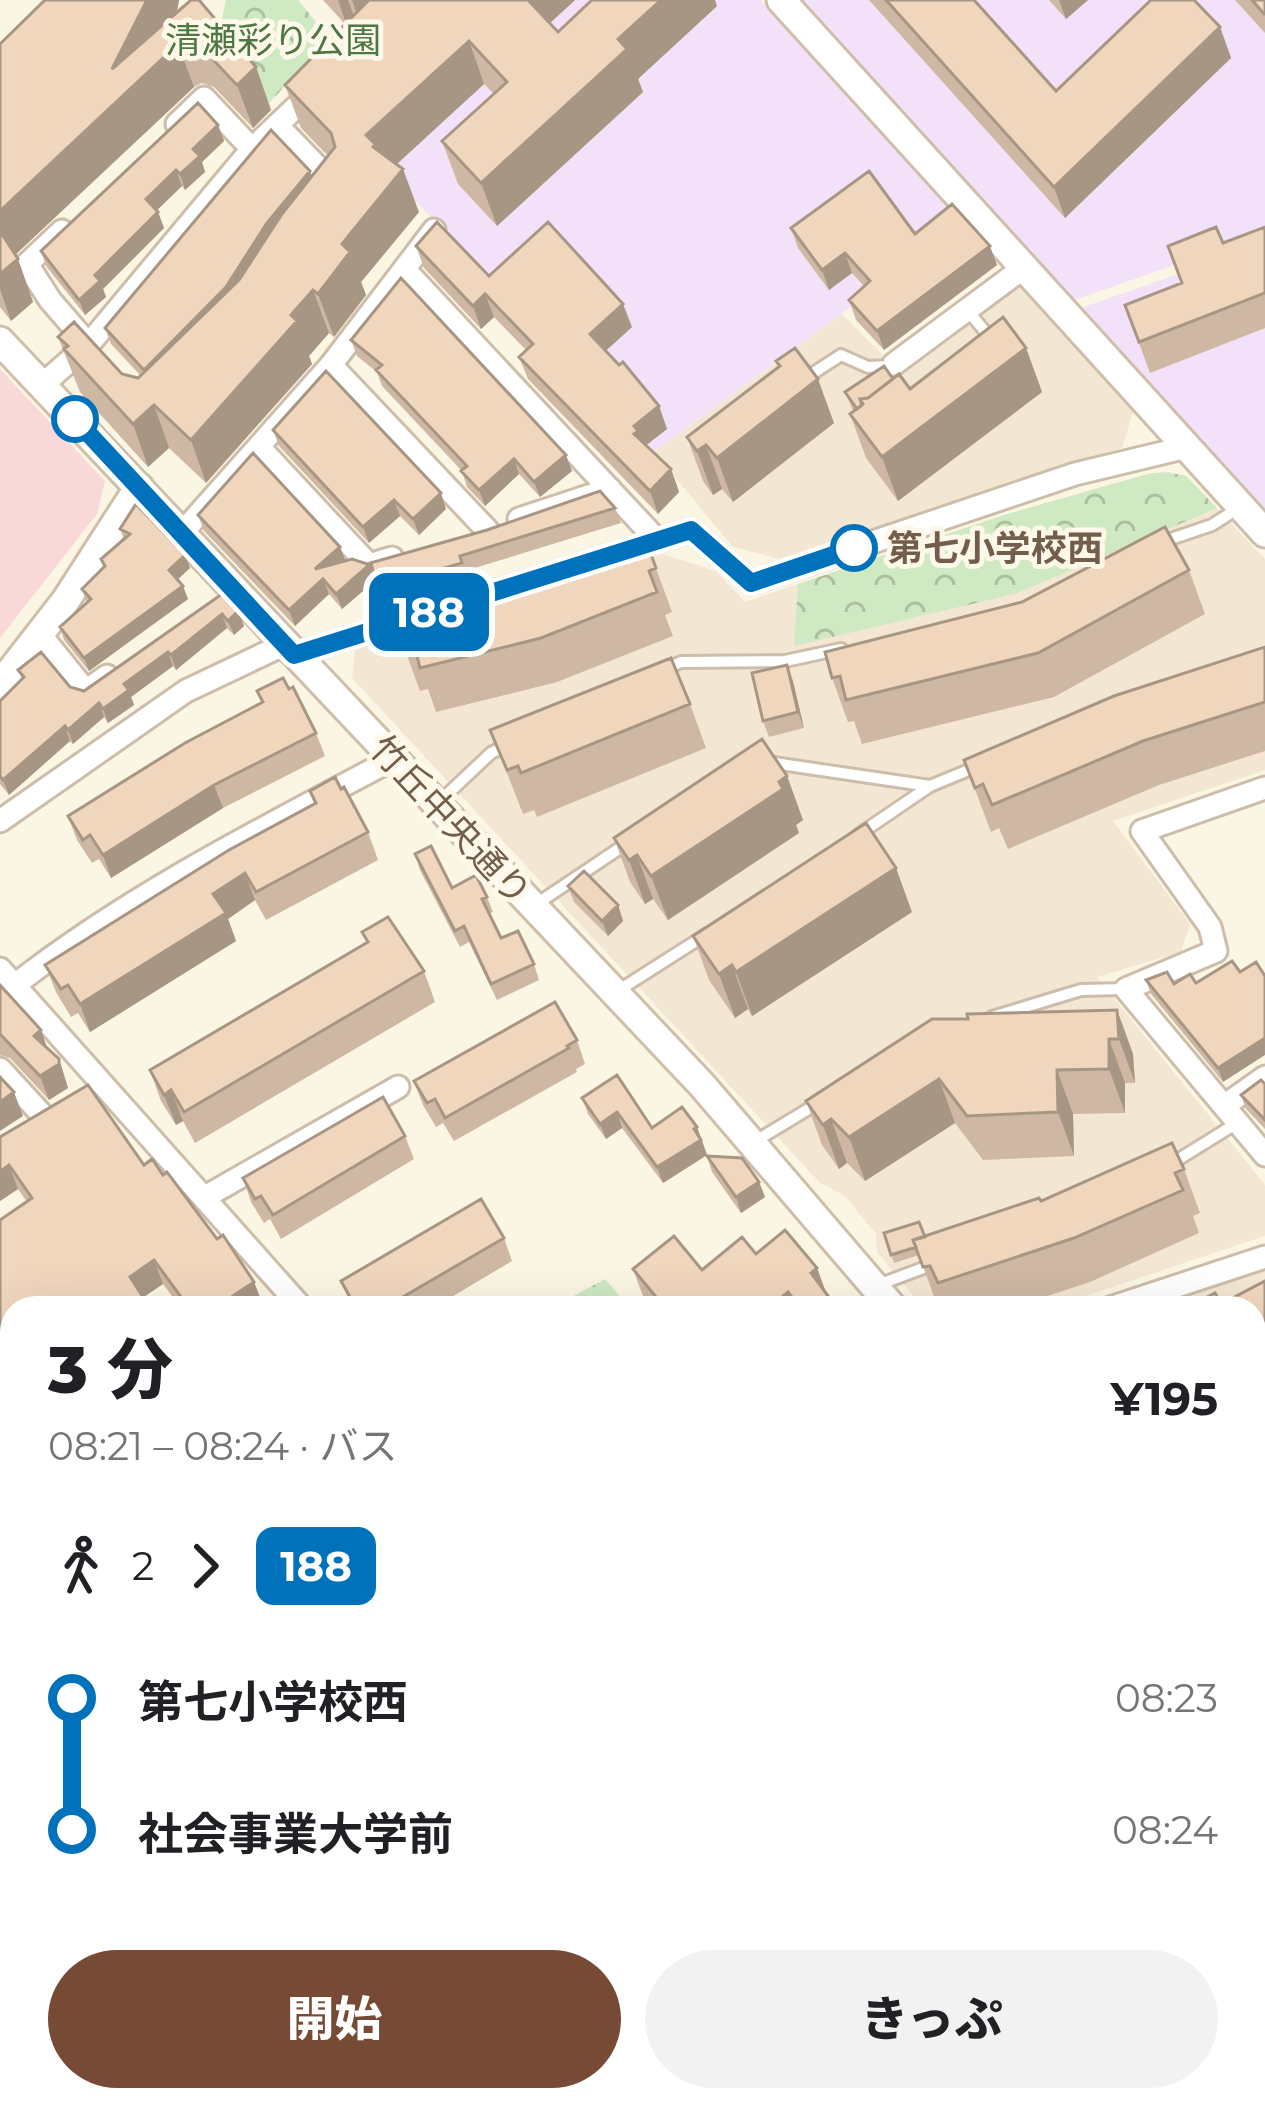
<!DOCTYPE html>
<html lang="ja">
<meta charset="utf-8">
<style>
:root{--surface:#fff;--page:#f2f2f2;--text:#202124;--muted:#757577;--accent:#774a36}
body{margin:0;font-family:Montserrat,"Noto Sans JP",sans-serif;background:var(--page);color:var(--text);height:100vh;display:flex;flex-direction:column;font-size:45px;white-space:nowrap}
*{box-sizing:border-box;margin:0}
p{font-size:39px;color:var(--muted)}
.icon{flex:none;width:66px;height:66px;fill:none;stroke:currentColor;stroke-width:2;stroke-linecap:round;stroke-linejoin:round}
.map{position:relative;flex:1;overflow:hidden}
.sheet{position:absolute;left:0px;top:1296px;width:1266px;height:816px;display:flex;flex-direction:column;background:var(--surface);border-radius:36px 36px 0 0;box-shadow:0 12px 48px #0002}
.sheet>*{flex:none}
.badge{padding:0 24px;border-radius:18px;font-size:42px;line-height:78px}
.map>.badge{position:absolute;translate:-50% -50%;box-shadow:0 0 0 6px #fff}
.legs{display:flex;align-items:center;gap:18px;height:132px;padding:0 48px;font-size:39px}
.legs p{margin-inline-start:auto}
.overview{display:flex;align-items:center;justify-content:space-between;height:204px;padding:0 48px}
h1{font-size:66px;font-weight:800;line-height:90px}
.action{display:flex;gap:24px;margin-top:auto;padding:24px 48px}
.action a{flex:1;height:138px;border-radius:72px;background:var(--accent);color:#fff;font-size:48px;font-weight:800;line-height:138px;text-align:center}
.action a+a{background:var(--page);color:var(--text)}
ul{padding:0 48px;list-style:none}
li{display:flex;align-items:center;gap:42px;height:132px;font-size:45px}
li i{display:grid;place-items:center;width:18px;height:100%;margin:0 15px;background:currentColor}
li i::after{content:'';width:30px;height:30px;margin:-15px;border:9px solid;border-radius:50%;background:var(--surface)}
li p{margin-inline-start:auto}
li:first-child i{background:linear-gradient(#0000 50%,currentColor 0)}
li:last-child i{background:linear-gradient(currentColor 50%,#0000 0)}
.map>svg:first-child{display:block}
.residential{fill:#f3e7d3}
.education{fill:#f2e1f8}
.medical{fill:#f9d8d9}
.forest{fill:url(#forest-crowns)}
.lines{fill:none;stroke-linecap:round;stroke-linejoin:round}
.stream{stroke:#a0c8d6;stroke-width:8}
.lane-casing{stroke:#cdbdab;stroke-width:16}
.street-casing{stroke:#cdbdab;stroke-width:27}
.secondary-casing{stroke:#cfbea9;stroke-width:33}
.primary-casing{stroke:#dbd5d0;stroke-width:39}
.lane{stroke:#fff;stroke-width:10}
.street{stroke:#fff;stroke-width:21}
.secondary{stroke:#fff;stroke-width:27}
.primary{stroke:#f8df9f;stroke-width:33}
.wall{fill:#ceb8a3}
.shaded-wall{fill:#a89684}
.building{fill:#f0d6bd;stroke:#a89684;stroke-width:3}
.line-1-casing{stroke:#fff;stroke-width:27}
.line-1{stroke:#0072bc;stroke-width:18}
.stop-1-dot{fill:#fff;stroke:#0072bc;stroke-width:6}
.labels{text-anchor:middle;stroke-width:10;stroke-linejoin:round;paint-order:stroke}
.park-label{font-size:36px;fill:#4e7843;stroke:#fef8ea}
.stop-label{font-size:36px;font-weight:bold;fill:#735d4b;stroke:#fef8ea;text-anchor:start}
.street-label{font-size:36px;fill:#735d4b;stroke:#fef8ea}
</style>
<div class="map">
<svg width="1265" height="2112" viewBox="0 0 1265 2112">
<defs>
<pattern id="forest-crowns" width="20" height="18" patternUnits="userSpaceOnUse" patternTransform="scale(3)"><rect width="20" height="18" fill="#cfe9c3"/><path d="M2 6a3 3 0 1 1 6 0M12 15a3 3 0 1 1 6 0" fill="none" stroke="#acc0a0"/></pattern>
</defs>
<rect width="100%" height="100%" fill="#fbf5e4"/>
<path class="residential" d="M1018,282l116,127 -12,39 -338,112 -51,-13 -79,-95 188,-138 59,59z
M1167,472l19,4 79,83v211l-152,51 77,103 -9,28 -84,25 168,208v51l-216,72h-126l-46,-56 -1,-18 -31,-38 -25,-13 -468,-505 3,-29 308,-95 53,17 29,31 259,-87 144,-41z
M1265,1264v121l-11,6v-83h-119z
M1265,1424v391l-11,-30v-355z"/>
<path class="education" d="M504,0h256l205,223 -311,229 -299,-315z
M792,0h473v233l-196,69z
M1265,244v277l-190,-211z"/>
<path class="medical" d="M0,369l105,112 -8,33 -97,124z"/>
<path class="forest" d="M226,0h72l32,39 -61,64 -50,-70z
M1167,472l19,4 31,32 -203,86 -220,52 4,-62 206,-69 144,-41z
M605,1279l25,29h-79z
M1254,1945l11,1v166h-250l-5,-12h244z"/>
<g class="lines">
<path class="stream" d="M1254,1908l11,-6
M847,2112l25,-12"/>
<defs>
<path id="lane" d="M968,311l25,30
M801,381l40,-26 27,12 23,-1
M1159,543l53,-18 28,-18
M665,669l16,-7 104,-1 56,-12
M767,762l163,24
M439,802l52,-49 16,-8
M858,835l72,-49 46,-19
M535,905l94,-63
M616,992l91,-58
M992,1017l89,-27 44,-1
M754,1142l66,-40
M1171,1164l66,-41
M878,1285l56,-21
M0,1447l12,-9
M0,1520l12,-9
M0,1565l12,-9
M0,1761l12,-1
M1254,1832l11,39
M0,1873l12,-2
M0,1990l12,-2"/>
<path id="street" d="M177,124l27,-26 48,51
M277,125l58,60
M62,231l-35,33 23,36 38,44
M406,271l251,269
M894,364l128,-95
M331,365l157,166
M42,385l47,-41 163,-195 62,-59
M259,447l110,118 23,-7
M519,519l91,-30
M181,534l150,-169 103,-135
M39,633l47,58 21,-15
M294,655l397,-125 60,53 324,-109 112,-27
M1265,788l-123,43 68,96 6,24 -90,38 139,166
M0,821l186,-130 99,-47
M0,969l302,339
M15,985c116,-91 249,-157 378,-226
M0,1069l46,50
M1224,1106l41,-29
M205,1197l193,-110
M1110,1308l155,-51
M0,1639l12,12
M0,1706l12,1
M1254,1937l11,1
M218,2100l6,12
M942,2100l4,12
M510,2112l24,-12"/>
<path id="secondary" d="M781,0l484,533
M0,341l702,744 191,223
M0,685l66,-85 73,-113"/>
<path id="primary" d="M1254,1883l11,-6
M778,2112l25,-12"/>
</defs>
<use href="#lane" class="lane-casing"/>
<use href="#street" class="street-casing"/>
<use href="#secondary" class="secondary-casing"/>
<use href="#primary" class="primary-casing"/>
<use href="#lane" class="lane"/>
<use href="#street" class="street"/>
<use href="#secondary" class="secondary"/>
<use href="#primary" class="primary"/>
</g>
<path class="wall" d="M45,0h134l-3,13 80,54 15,43 -18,18 -39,-41 -12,-4 -8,4 -178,167 17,48 -22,19 -11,-14v-263z
M323,0h252l-25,23 8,9 159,-26 -79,73 5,13 -146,134 -39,-42 -16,-43 52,-47 -10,-10 -87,80 22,48 -58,70 5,13 -32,42 -5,-4 -20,23 3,8 -106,119 -37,-35 -21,19 -68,-75 -22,-55 64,37 16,4 3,-2 -30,-32 -6,-16 205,-157 2,5 16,-20 -27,-28 -16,-43 60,-61z
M869,0h105l82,91 164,-64 11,31 -166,160z
M1049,0h39l-22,19z
M1235,0h30v33z
M218,125l6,16 -22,21 3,10 -20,18 -3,-4 -25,24 7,18 -61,61 3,8 -21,18 -39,-49 -5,-15z
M1265,227v101l-115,45 -25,-68 57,-21 41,-41z
M791,228l124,6 82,31 -113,85 -28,-30 -7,-20 15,-14 -12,-13 -23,17 -31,-42z
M416,246l73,30 143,51 -27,24 54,55 8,23 -21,16 25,24 8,23 -21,22 -130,-135 -9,-22 7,-7 -32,-33 -13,12 -57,-61z
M351,340l221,131 -32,26 -21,-23 -34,32 -18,-19 -5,-16 -80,-85 -5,-14 -20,-16z
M1026,348l16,44 -144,109 -32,-43 -16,-44 3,-3 -8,-19 65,-3z
M776,361l58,62 -101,79 -11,-13 -9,6 -10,-14 -16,-44 91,-70z
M273,430l173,79 -27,26 -19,-19 -31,27 -90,-97z
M615,508l6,15 -156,48 3,8 -85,23 -8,-22 -33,29 -13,-15 -34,32 -91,-95 -6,-16 142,32 5,14 22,3z
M120,529l65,26 5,13 -12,11 10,20 -99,72 -25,-31 -4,-13 27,-24 -5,-14 22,-22 -3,-8 23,-20z
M646,541l26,71 -7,3 8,21 -116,46 -121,30 -8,-23 -8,2 -16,-44 119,-58z
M1189,570l16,44 -151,83 -192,47 -8,-23 -6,1 -16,-44z
M222,594l16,17 6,15 -10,9 -7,-7 -51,42 -3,-4 -42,31 3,8 -26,18 -4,-6 -31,27 -3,-3 -61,54 -9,-11v-83l22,-22 -4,-9 66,21z
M1265,647v104l-106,34 -151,64 -9,-21 -8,4 -27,-72z
M787,665l17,63 -35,9 -6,-16z
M257,691l59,42 9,23 -102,52 -112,70 -12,-19 -7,4 -15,-23 -9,-24 193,-113z
M690,704l16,44 -169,69 -3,-7 -11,4 -33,-84z
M787,776l16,44 -7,5 3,8 -131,87 -15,-21 -8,5 -15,-22 -16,-44z
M310,791l58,41 10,28 -112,60 -11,-20 -27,19 8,22 -146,91 -12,-19 -7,4 -15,-25 -11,-27 269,-161z
M415,854l37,34 35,9 6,15 -4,2 12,24 33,26 5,16 -42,20 -28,-58 -9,5 -40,-77z
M568,886l50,19 5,16 -15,15 -34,-34z
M912,912l-160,104 -4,-7 -13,9 -26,-38 -16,-44z
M362,932l62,39 11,31 -240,141 -12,-22 -7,4 -15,-24 -11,-31 217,-126z
M1240,972l-17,110 -72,-88 -5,-14 28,4 22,-1z
M0,985l41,45 6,18 12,11 9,29 -19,12 -39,-42 -10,-3z
M1117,1010l16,44 2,29h-10v30l-52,1 1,42 -91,4 -28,-37 -90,58 -18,-18 -8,6 -17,-24 -16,-44 162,-82z
M577,1040l8,24 -9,5 1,3 -123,69 -11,-18 -7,4 -13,-22 -9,-24z
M1265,1084v45l-19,-20 -5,-14z
M582,1098l70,30 45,-1 10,28 -44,28 -41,-55 -16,11 -18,-25z
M405,1136l9,23 -133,80 -11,-20 -6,4 -13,-21 -8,-24z
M0,1137l144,28 19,10 91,107 9,23 -4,3h-78l-18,-24 -151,24v64l-12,8 27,-178 -9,-13 -18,12z
M707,1156l52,26 6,15 -24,16 -29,-41z
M1184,1169l16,44 -7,3 6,17 -109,49 -79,26h-73l-19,-53 -25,8 -10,-30 41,4 116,-36z
M504,1238l8,23 -79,47h-81l-11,-27z
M756,1254l61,14 9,25 11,15h-186l-7,-9 -11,-30 69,1z
M1265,1281v93l-11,5v-71l-33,-4z
M1265,1396v98l-11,6v-99z
M12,1578v50l-12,-12v-34h8z
M1265,1647v61l-11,-25v-31z
M12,1761v78l-12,2v-78z
M12,1883v66l-12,2v-66z
M12,1997v66l-12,2v-66z
M66,2100h124l3,8 -10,4h-145z
M275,2100h160l2,12h-160z
M553,2100h144l-24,12h-137z"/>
<path class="shaded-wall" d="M147,0h32l-3,18 2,26 16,43 -178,167 -1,7 3,-2 15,43 -22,19 -11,-32v-78l112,-142z
M338,0h10l7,19 -8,7z
M352,0h38l-29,26z
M524,0h51l-38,35z
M661,0h54l2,6 -79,73 5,13 -146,134 -16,-43 137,-144z
M1059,0h29l-22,19z
M1220,27l11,31 -166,160 -11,-31z
M469,41l15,43 -98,90 17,-5 16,43 -58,70 5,13 -32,42 -16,-43 24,-50 24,-109z
M256,67l15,43 -18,18 -16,-43z
M218,125l6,16 -22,21 3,10 -20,18 -5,-16 13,-25z
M176,170l6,16 -30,29 -6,-16z
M310,171l6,16 -167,198 -5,-15z
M158,212l6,16 -61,61 3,8 -21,18 -6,-15 16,-25z
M990,246l7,19 -113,85 -7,-19z
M845,253l7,20 -23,17 -7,-20z
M313,290l16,43 -20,23 3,8 -106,119 -15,-43z
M485,294l9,23 -13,12 -8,-23z
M623,304l9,23 -33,30 -9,-23z
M1026,348l16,44 -144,109 -16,-44z
M818,379l16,44 -101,79 -16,-44z
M154,405l15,43 -21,19 -15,-43z
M659,406l8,23 -23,18 -10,-13v-8z
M706,445l16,44 -9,6 -16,-44z
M566,455l6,16 -32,26 -6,-15z
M514,459l5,15 -34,32 -6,-16z
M671,469l8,23 -21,22 -8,-23z
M441,493l5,16 -27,26 -6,-16z
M394,500l6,16 -31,27 -6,-16z
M340,547l6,15 -22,19 5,13 -34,32 -6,-16 26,-41z
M185,555l5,13 -16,15 -5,-13z
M371,563l6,16 -35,30 -6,-15z
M183,586l5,13 -99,72 -5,-13z
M238,611l6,15 -10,9 -6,-14z
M222,614l5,14 -51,42 -5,-15z
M168,652l5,14 -42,31 3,8 -26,18 -5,-14 21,-25z
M787,665l6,16 11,47 -6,-16z
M99,703l5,14 -31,27 -5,-14z
M65,726l5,15 -61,54 -6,-15z
M787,776l16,44 -7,5 3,8 -131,87 -17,-44z
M214,785l9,23 -112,70 -8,-23z
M637,855l16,44 -8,5 -16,-44z
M896,868l16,44 -160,104 -16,-44z
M245,873l10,27 -27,19 8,22 -146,91 -10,-28 133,-110z
M618,905l5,16 -15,15 -6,-15z
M732,965l16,44 -13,9 -16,-44z
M1117,1010l16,44 2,29 -16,-44z
M41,1030l8,24 -15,-18z
M1265,1038v17l-42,27 -5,-14z
M1109,1039l16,44v30l-16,-44z
M59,1059l9,29 -19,12 -9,-24z
M1057,1070l16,44 1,42 -16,-44z
M939,1079l16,44 -90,58 -16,-44z
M171,1090l12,31 -7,4 -12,-30z
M14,1092l9,24 -23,15v-29z
M617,1112l5,16 -16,11 -6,-15z
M831,1119l16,44 -8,6 -16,-44z
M697,1127l10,28 -44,28 -6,-16z
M9,1165l9,24 -18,12v-29z
M759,1182l6,15 -24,16 -5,-16z
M154,1260l9,24 -25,17 -8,-24z
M817,1268l11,30 -17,-25z
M254,1282l9,23 -4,3h-22l-4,-12z
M788,1292l6,16h-25z
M12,1342v30l-12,8v-29z"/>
<path class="building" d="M45,0h102l-35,69 79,-69h8l57,67 -19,18 -39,-41 -12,-4 -8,4 -178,167v3v-170z
M369,0h159l30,32 34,-32h69l-43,39 9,10 -146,134 -39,-42 65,-59 -38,-41 -103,94 9,9 -2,3 30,22 -61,75 8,8 -32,42 -5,-4 -22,25 6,6 -106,119 -37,-35 -21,19 -69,-75 4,-3 -10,-9 16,-15 48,52 16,4 101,-98 43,-66 53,-67 -4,-14 -46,-48z
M886,0h88l82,91 95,-91h43l26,27 -166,160z
M1252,0h13v14h-1z
M198,103l20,22 -25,24 7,7 -20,18 -4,-4 -30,29 12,13 -63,63 5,6 -21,19 -38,-49z
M271,130l39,41 -43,52 -41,64 -82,83 -39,-42z
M869,171l46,63 37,-30 38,42 -113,85 -28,-31 21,-19 -25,-28 -23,17 -31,-42z
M437,222l52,54 59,-54 75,82 -33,30 29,31 4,-3 36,44 -25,20 4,5 -4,3 37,35 -21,22 -131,-134 14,-13 -48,-50 -12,12 -57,-60z
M1216,227l7,16 42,-16v66l-126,49 -14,-37 57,-22 -14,-37z
M0,231l18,28 -18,15z
M401,278l165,177 -32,27 -20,-23 -35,31 -18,-19 6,-5 -91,-96 6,-5 -31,-25z
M1003,317l23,31 -144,109 -32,-43 13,-10 -3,-5 8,-1 31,-24 11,15z
M795,348l23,31 -101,79 -11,-13 -9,6 -10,-14 93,-71 -4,-5z
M884,366l9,13 -25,19 -8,1 2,6 -5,4 -12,-17z
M326,371l115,122 -28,26 -19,-19 -31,27 -90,-97z
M253,453l87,94 -25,22 37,-10 15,5 120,-34 113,-39 15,17 -155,48 2,7 -85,24 -6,-24 -35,31 -13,-15 -34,31 -91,-95z
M136,504l49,51 -16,15 14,16 -99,72 -24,-31 31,-28 -9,-10 23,-23 -4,-7 29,-25 -10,-5z
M1165,527l24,43 -151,83 -192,47 -6,-24 -8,2 -7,-26 197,-50z
M646,541l10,27 -7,3 8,21 -116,46 -121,30 -6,-24 -10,3 -7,-28 126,-30z
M222,594l16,17 -10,10 -6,-7 -51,41 -3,-3 -44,32 5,6 -26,19 -4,-6 -31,27 -3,-4 -62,54 -3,-4v-75l24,-24 -6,-7 23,-18 29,35 14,4z
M1265,647v55l-122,39 -151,64 -9,-21 -8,4 -11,-28 150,-64z
M671,658l19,46 -169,69 -3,-7 -11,4 -17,-40z
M787,665l11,47 -35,9 -11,-48z
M283,678l6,11 4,-2 23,46 -102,52 -111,70 -13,-20 -7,5 -15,-24 117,-73 78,-41 -6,-11z
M762,739l25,37 -8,6 4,7 -132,87 -14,-21 -8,5 -15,-22z
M335,777l6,12 3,-2 24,45 -112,60 -11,-19 -32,21 13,19 -146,91 -12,-19 -7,4 -16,-24 184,-115 87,-47 -6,-12z
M866,823l30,45 -160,104 -4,-7 -13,9 -26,-38z
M431,846l21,42 24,-13 11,22 -5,2 19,39 17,-7 16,33 -43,20 -27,-58 -9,5 -40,-77z
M584,871l34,34 -16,16 -34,-35z
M388,917l36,54 -240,141 -13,-22 -7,5 -14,-25 218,-128 -6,-10z
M1232,961l8,11 16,-10 9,14v62l-47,30 -72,-88 21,-8 7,12 16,-10 6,9z
M0,985l41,45 -7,6 25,23v5l-19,12 -40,-42z
M555,1002l22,38 -10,6 2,2 -124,70 -10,-19 -8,4 -13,-22z
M1117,1010l2,29h-10v30l-52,1 1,42 -91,4 -28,-37 -90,58 -18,-18 -8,6 -17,-24 126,-82h36l-1,-5z
M617,1075l35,53 30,-21 15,20 -3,2 7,11 -44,27 -40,-55 -17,12 -18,-26z
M0,1077l14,15 -14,10z
M1261,1080l4,4v36l-24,-25z
M88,1085l56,80 8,-6 11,16 4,-3 50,67 6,-4 31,47 -21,14 8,12h-52l-35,-48 -24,17 20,31h-138v34l-12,9v-131l32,-22 -23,-33 -9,7v-35z
M383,1097l22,39 -132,79 -12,-19 -6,3 -12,-21z
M1172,1143l12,26 -9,4 8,17 -109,48 -136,45 -8,-17 -7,1 -10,-27 126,-42 2,3z
M707,1156l35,2 17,24 -23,15z
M481,1199l23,39 -120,70h-17l-5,-9 -8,5 -13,-23z
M919,1222l6,15 -12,3 3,7 -25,8 -7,-22z
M785,1230l32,38 -6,5 26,35h-37l-12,-16 -19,16h-104l-32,-39 41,-33 28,34 40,-33 14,17z
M1265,1281v41l-11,5v-19h-68l29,-15 6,11z
M1265,1396v46l-11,6v-47z
M4,1577l4,5 4,-4v33l-4,4 -8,-9v-24z
M1265,1647v52l-11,-23v-24z
M12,1761v46l-12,1v-45z
M12,1883v42l-12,1v-41z
M12,1997v41l-12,2v-41z
M66,2100h113l1,3 -21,9h-121z
M275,2100h108l-52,12h-54z
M554,2100h111l1,4 -18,8h-112z
M879,2100h48l4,10 6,2h-52z
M971,2100h33l5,12h-60z"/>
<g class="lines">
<defs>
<path id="line-1" d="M75,419l219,236 397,-125 60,53 103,-35"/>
</defs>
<use href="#line-1" class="line-1-casing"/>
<use href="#line-1" class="line-1"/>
</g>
<g class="stop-1-dot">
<circle cx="75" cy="419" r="21"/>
<circle cx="854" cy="548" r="21"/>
</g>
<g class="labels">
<g class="park-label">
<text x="273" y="53">清瀬彩り公園</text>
</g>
<g class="stop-label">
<text x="887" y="561">第七小学校西</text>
</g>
<g class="street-label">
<text transform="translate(451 820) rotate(47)" y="13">竹丘中央通り</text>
</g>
</g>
</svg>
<b class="badge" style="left:429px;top:612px;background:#0072bc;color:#fff">188</b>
<section class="sheet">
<div class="overview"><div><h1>3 分</h1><p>08:21 – 08:24 · バス</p></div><b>¥195</b></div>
<div class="legs"><svg class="icon" aria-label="walk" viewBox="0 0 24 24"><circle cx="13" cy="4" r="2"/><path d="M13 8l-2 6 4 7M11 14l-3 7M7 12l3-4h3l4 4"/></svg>2<svg class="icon" aria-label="forward" viewBox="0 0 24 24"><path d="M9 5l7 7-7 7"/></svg><b class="badge" style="background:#0072bc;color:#fff">188</b></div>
<ul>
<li><i style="color:#0072bc"></i><b>第七小学校西</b><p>08:23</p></li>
<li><i style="color:#0072bc"></i><b>社会事業大学前</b><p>08:24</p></li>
</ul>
<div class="action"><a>開始</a><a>きっぷ</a></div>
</section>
</div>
